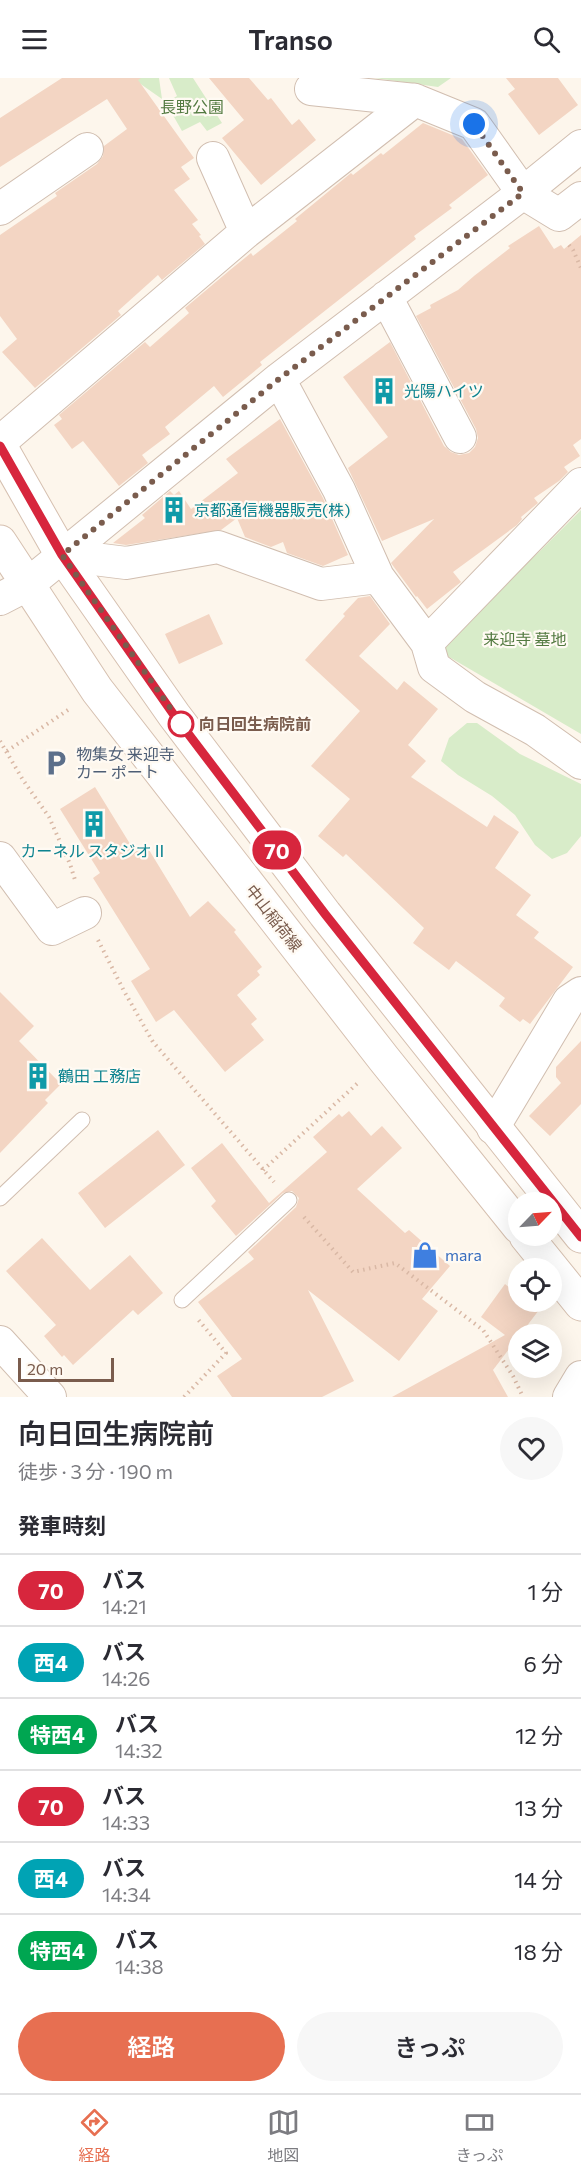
<!DOCTYPE html>
<html lang="ja">
<meta charset="utf-8">
<style>
:root{--surface:#fff;--page:#f7f7f7;--text:#2b2b33;--muted:#7c7c81;--line:#e1e1e2;--accent:#e76f51}
body{margin:0;font-family:Commissioner,"Noto Sans JP",sans-serif;background:var(--page);color:var(--text);height:100vh;display:flex;flex-direction:column;font-size:22px;white-space:nowrap}
*{box-sizing:border-box;margin:0}
p{font-size:20px;color:var(--muted)}
.icon{flex:none;width:33px;height:33px;fill:none;stroke:currentColor;stroke-width:2;stroke-linecap:round;stroke-linejoin:round}
.map{position:relative;height:1319px;overflow:hidden}
.panel{display:flex;flex-direction:column;background:var(--surface);flex:1}
.panel>*{flex:none}
.badge{padding:0 12px;border-radius:20px;font-size:21px;line-height:39px}
.needle{width:39px;rotate:65deg}
.tools{position:absolute;left:508px;top:1114px;display:grid;gap:12px}
.tools a{display:grid;place-items:center;width:54px;height:54px;border-radius:50%;background:var(--surface);box-shadow:0 6px 24px #0002;font-size:30px}
.scale{position:absolute;left:18px;bottom:15px;width:96px;box-sizing:border-box;padding-left:6px;border:3px solid #7a5c4d;border-top:0;font-size:16px;line-height:21px;white-space:nowrap;color:#7a5c4d;-webkit-text-stroke:4px #fffaf3;paint-order:stroke}
.you{position:absolute;width:30px;height:30px;margin:-15px;border:4px solid #fff;border-radius:50%;background:#1a73e8;box-shadow:0 0 0 9px #1a73e833}
.map>.badge{position:absolute;translate:-50% -50%;box-shadow:0 0 0 3px #fff}
h2{padding:0 18px;font-size:22px;line-height:54px}
.round{display:grid;place-items:center;flex:none;width:63px;height:63px;border-radius:32px;background:var(--page)}
.summary{display:flex;align-items:center;justify-content:space-between;height:102px;padding:0 18px}
h1{font-size:28px;font-weight:600;line-height:45px}
.primary-button{display:flex;gap:12px;margin-top:auto;padding:12px 18px}
.primary-button a{flex:1;height:69px;border-radius:36px;background:var(--accent);color:#fff;font-size:24px;font-weight:600;line-height:69px;text-align:center}
.primary-button a+a{background:var(--page);color:var(--text)}
ul{padding:0;list-style:none}
li{display:flex;align-items:center;gap:18px;height:72px;padding:0 18px;border-top:2px solid var(--line)}
li div{flex:1}
li b{display:block;font-size:22px}
li em{font-style:normal}
li .badge{min-width:66px;font-weight:700;text-align:center}
header{display:flex;justify-content:space-between;align-items:center;height:78px;padding:0 18px;background:var(--surface);font-size:27px;font-weight:600}
.tab-bar{display:flex;justify-content:space-around;align-items:center;height:84px;border-top:2px solid var(--line);background:var(--surface);font-size:16px;color:var(--muted)}
.tab-bar a{display:grid;justify-items:center;gap:3px}
.tab-bar .active{color:var(--accent)}
.map>svg:first-child{display:block}
.green{fill:#d8ecc9}
.building{fill:#f3d5c3}
.lines{fill:none;stroke-linecap:round;stroke-linejoin:round}
.lane-casing{stroke:#d1beb0;stroke-width:17}
.street-casing{stroke:#d1beb0;stroke-width:34}
.secondary-casing{stroke:#d6c0b0;stroke-width:35}
.path{stroke:#d9b8a5;stroke-width:4;stroke-dasharray:1.5 4.5;stroke-linecap:butt}
.lane{stroke:#fff;stroke-width:15}
.street{stroke:#fff;stroke-width:32}
.secondary{stroke:#fff;stroke-width:33}
.line-casing{stroke:#fff;stroke-width:14}
.line{stroke:#d7263d;stroke-width:9}
.walk{stroke:#7a5c4d;stroke-width:6;stroke-dasharray:0 10.8}
.stop-dot{fill:#fff;stroke:#d7263d;stroke-width:3}
.labels{text-anchor:middle;stroke-width:4.5;stroke-linejoin:round;paint-order:stroke}
.park-label{font-size:16px;fill:#537a41;stroke:#fffaf3}
.culture-label{font-size:16px;fill:#0d838f;stroke:#fffaf3;text-anchor:start}
.stop-label{font-size:16px;font-weight:bold;fill:#7a5c4d;stroke:#fffaf3;text-anchor:start}
.service-label{font-size:16px;fill:#4e5e75;stroke:#fffaf3;text-anchor:start}
.street-label{font-size:16px;fill:#7a5c4d;stroke:#fffaf3}
.shop-label{font-size:16px;fill:#366cbe;stroke:#fffaf3;text-anchor:start}
</style>
<header><svg class="icon" aria-label="menu" viewBox="0 0 24 24"><path d="M4 6h16M4 12h16M4 18h16"/></svg>Transo<svg class="icon" aria-label="search" viewBox="0 0 24 24"><circle cx="10" cy="10" r="6"/><path d="M15 15l6 6"/></svg></header>
<div class="map">
<svg width="581" height="1319" viewBox="0 0 581 1319">
<rect width="100%" height="100%" fill="#fdf6ec"/>
<path class="green" d="M132,0h27l3,21z
M169,0h24l29,45 -15,8 -7,-9 -18,9 -16,-28 11,-7z
M375,0h76l-13,9z
M581,432v224l-137,-80v-15l96,-88z
M467,645h10l43,31 61,30v52l-14,17 -15,6 -17,-14 -20,-30 -23,-19 -34,-21 -17,-14 8,-23z"/>
<path class="building" d="M62,0h79l-3,2 56,78 -13,9 9,12 -16,11 24,30 -6,4 9,11 -2,1 6,8 -43,36 -4,-5 -40,36 3,4 -86,73 -33,-36 15,-13 -17,-23v-81l57,-39 -2,-3 42,-29 6,-8 1,-10 23,-17 -20,-30 -107,68v-49z
M209,0h40l19,22 3,-2 21,27 7,-6 17,21 -55,45 -39,-47 22,-18z
M506,0h52l20,27 -39,30 -31,-41 7,-5z
M423,45l39,16 26,36 -39,30 3,3 -38,28 2,3 -156,123 2,3 -39,32 -9,-11 -49,41 5,7 -28,21 6,8 -29,23 -36,-45 -11,8 -18,-24 8,-6 -3,-4 86,-73 5,5 39,-34 -4,-5 45,-38 21,-17 2,3 44,-35 -2,-2 56,-46 2,2 28,-22 2,2z
M539,148l15,23 7,-4 3,4 17,-14v204l-8,6 7,11 -16,11 4,5 -9,9 -25,17 4,5 -17,14 1,2 -5,6 -64,47 8,10 -34,27 -10,-13 -1,1 -25,-34 43,-44 -52,22 -34,-73 40,-31 -45,-60 47,-35 54,104 7,6 8,3 10,-2 6,-6 3,-9 -2,-9 -60,-113 15,-8 -1,-3 28,-15 16,-14 36,-28 -2,-2z
M280,341l43,79 25,57 -25,11 -36,-13 -4,-11 -12,5 -26,-10 -8,-19 -16,12 -95,15 -13,-2 32,-25 -3,-3 28,-24 4,4 5,-4 12,18 47,-36 -12,-14z
M370,518l20,28 -31,32 38,34 7,-9 34,28 -30,36 18,16 -15,16 76,50 7,-12 25,17 -24,36 36,27 -15,20 23,17 -5,6 39,29 -43,57 -7,-5 -3,3 -21,-16 6,-8 -49,-37 -7,9 -36,-27 11,-15 -78,-74 -3,3 -25,-21 32,-37 -39,-33 49,-55 -55,-51 40,-44 -2,-2 15,-16z
M209,536l14,30 -44,20 -14,-30z
M95,709l40,65 11,-7 44,72 18,-16 28,29 -2,2 28,35 -5,4 3,4 -23,20 20,24 -6,5 13,16 -39,32 -51,-62 -18,12 -25,-41 19,-12 -57,-91 7,-5 -40,-64z
M0,914l34,34 -15,15 42,43 -16,16 3,3 -48,50z
M581,963v63l-31,32 -21,-20 32,-33 -5,-6v-10z
M349,1033l22,25 11,-10 20,22 -45,41 48,44 4,-3 41,36 -28,33 16,12 -39,50 -91,-71 46,91 -32,16h-90l-15,-21 25,-17 -44,-57 56,-43 -6,-7 48,-45 3,-9 -7,-7 -9,2 -47,43 -25,-30 5,-5 -25,-33 31,-25 47,60 58,-51 -14,-15 26,-23 3,3z
M158,1052l27,35 -80,63 -27,-35z
M42,1160l48,52 40,-35 33,38 -25,22 -5,-5 -60,55 -9,-10 -2,2 -18,-21 12,-11 -50,-54z
M505,1206l14,11v7h10l10,8 -46,60 15,27h-116l113,-62 -24,-18z"/>
<g class="lines">
<defs>
<path id="lane" d="M0,1120l82,-78
M182,1222l107,-100"/>
<path id="street" d="M311,11l104,11
M213,80l33,74
M0,131l87,-60
M386,219l74,140
M279,301l60,111 39,87 49,66 7,24 41,30 60,33 46,33
M0,364l246,-210 169,-132 59,24 49,69 36,22 22,-17
M62,477l64,8 92,-16 103,37 57,-7
M0,521l27,-14 252,-206 244,-186 58,-47
M427,565l154,-159
M0,780l52,71 33,-16
M493,1050l76,-127 12,-8
M0,1264l50,55
M569,1319l12,-20"/>
<path id="secondary" d="M0,368l62,109 112,160 151,199 256,322
M0,464l97,148 287,369 135,168
M526,1158l55,68"/>
</defs>
<use href="#lane" class="lane-casing"/>
<use href="#street" class="street-casing"/>
<use href="#secondary" class="secondary-casing"/>
<path class="path" d="M569,167l4,5 8,18
M0,663l23,39 26,37 21,47 6,19
M7,673l64,-43
M98,862l26,51 29,51 121,140
M263,1092l97,-89
M304,1139l49,55 42,-9 88,67 30,46 10,21
M184,1319l42,-44 -30,-36"/>
<use href="#lane" class="lane"/>
<use href="#street" class="street"/>
<use href="#secondary" class="secondary"/>
</g>
<g class="lines">
<defs>
<path id="line" d="M0,368l62,109 112,160 151,199 256,323"/>
</defs>
<use href="#line" class="line-casing"/>
<use href="#line" class="line"/>
<path class="walk" d="M181,646l7,9 -126,-178 217,-176 244,-186 -49,-69"/>
</g>
<defs>
<symbol id="building-bare" viewBox="-9 -9 18 18"><path d="M-4-6H4V6H1V3H-1V6H-4ZM-2.5-4.3h1.7v1.8h-1.7ZM.8-4.3h1.7v1.8H.8ZM-2.5-1h1.7V.8h-1.7ZM.8-1h1.7V.8H.8Z" fill="#0f9aa8" stroke="#fffaf3" stroke-width="2.5" paint-order="stroke"/></symbol>
<symbol id="parking-bare" viewBox="-9 -9 18 18"><path d="M-3.5-5.5H1a3.5 3.5 0 0 1 0 7H-1V5.5H-3.5ZM-1-3.4V-.6H.8a1.4 1.4 0 0 0 0-2.8Z" fill="#5c6f8a" stroke="#fffaf3" stroke-width="2.5" paint-order="stroke"/></symbol>
<symbol id="shop-bare" viewBox="-9 -9 18 18"><path d="M-5-2.5h2.3a2.7 3.5 0 0 1 5.4 0H5L5.5 6h-11ZM-1.5-2.5h3a1.5 2.3 0 0 0-3 0Z" fill="#3f7fe0" stroke="#fffaf3" stroke-width="2.5" paint-order="stroke"/></symbol>
</defs>
<g fill-rule="evenodd">
<use href="#building-bare" x="365" y="294" width="38" height="38"/>
<use href="#building-bare" x="155" y="413" width="38" height="38"/>
<use href="#parking-bare" x="37" y="666" width="38" height="38"/>
<use href="#building-bare" x="75" y="727" width="38" height="38"/>
<use href="#building-bare" x="19" y="979" width="38" height="38"/>
<use href="#shop-bare" x="406" y="1158" width="38" height="38"/>
</g>
<circle class="stop-dot" cx="181" cy="646" r="12"/>
<g class="labels">
<g class="park-label">
<text x="192" y="35">長野公園</text>
<text x="525" y="567">来迎寺 墓地</text>
</g>
<g class="culture-label">
<text x="404" y="319">光陽ハイツ</text>
<text x="194" y="438">京都通信機器販売(株)</text>
<text x="94" y="779" text-anchor="middle">カーネル スタジオⅡ</text>
<text x="58" y="1004">鶴田 工務店</text>
</g>
<g class="stop-label">
<text x="199" y="652">向日回生病院前</text>
</g>
<g class="service-label">
<text x="76" y="682">物集女 来迎寺<tspan x="76" dy="18">カー ポート</tspan></text>
</g>
<g class="street-label">
<text transform="translate(274 840) rotate(52)" y="6">中山稲荷線</text>
</g>
<g class="shop-label">
<text x="445" y="1183">mara</text>
</g>
</g>
</svg>
<div class="tools">
<a><svg class="needle" viewBox="-14 -14 28 28"><path d="M0-13l5 13h-10z" fill="#e53935"/><path d="M0 13l5-13h-10z" fill="#7c7c81"/></svg></a>
<a><svg class="icon" aria-label="locate" viewBox="0 0 24 24"><circle cx="12" cy="12" r="6"/><path d="M12 2v4M12 18v4M2 12h4M18 12h4"/></svg></a>
<a><svg class="icon" aria-label="layers" viewBox="0 0 24 24"><path d="M12 4l9 5-9 5-9-5zM3 14l9 5 9-5"/></svg></a>
</div>
<div class="scale">20 m</div>
<div class="you" style="left:474px;top:46px"></div>
<b class="badge" style="left:277px;top:772px;background:#d7263d;color:#fff">70</b>
</div>
<section class="panel">
<div class="summary"><div><h1>向日回生病院前</h1><p>徒歩 · 3 分 · 190 m</p></div><a class="round"><svg class="icon" aria-label="heart" viewBox="0 0 24 24"><path d="M12 20l-8-8c-3-5 5-10 8-4 3-6 11-1 8 4z"/></svg></a></div>
<h2>発車時刻</h2>
<ul>
<li><span class="badge" style="background:#d7263d;color:#fff">70</span><div><b>バス</b><p>14:21</p></div><em>1 分</em></li>
<li><span class="badge" style="background:#00a3b4;color:#fff">西4</span><div><b>バス</b><p>14:26</p></div><em>6 分</em></li>
<li><span class="badge" style="background:#00a651;color:#fff">特西4</span><div><b>バス</b><p>14:32</p></div><em>12 分</em></li>
<li><span class="badge" style="background:#d7263d;color:#fff">70</span><div><b>バス</b><p>14:33</p></div><em>13 分</em></li>
<li><span class="badge" style="background:#00a3b4;color:#fff">西4</span><div><b>バス</b><p>14:34</p></div><em>14 分</em></li>
<li><span class="badge" style="background:#00a651;color:#fff">特西4</span><div><b>バス</b><p>14:38</p></div><em>18 分</em></li>
</ul>
<div class="primary-button"><a>経路</a><a>きっぷ</a></div>
</section>
<nav class="tab-bar">
<a class="active"><svg class="icon" aria-label="directions" viewBox="0 0 24 24"><path d="M12 3l9 9-9 9-9-9zM9 14v-3h6M13 9l2 2-2 2"/></svg>経路</a>
<a><svg class="icon" aria-label="map" viewBox="0 0 24 24"><path d="M3 6l6-2 6 2 6-2v14l-6 2-6-2-6 2zM9 4v14M15 6v14"/></svg>地図</a>
<a><svg class="icon" aria-label="tickets" viewBox="0 0 24 24"><path d="M3 7h18v10H3zM15 7v10"/></svg>きっぷ</a>
</nav>
